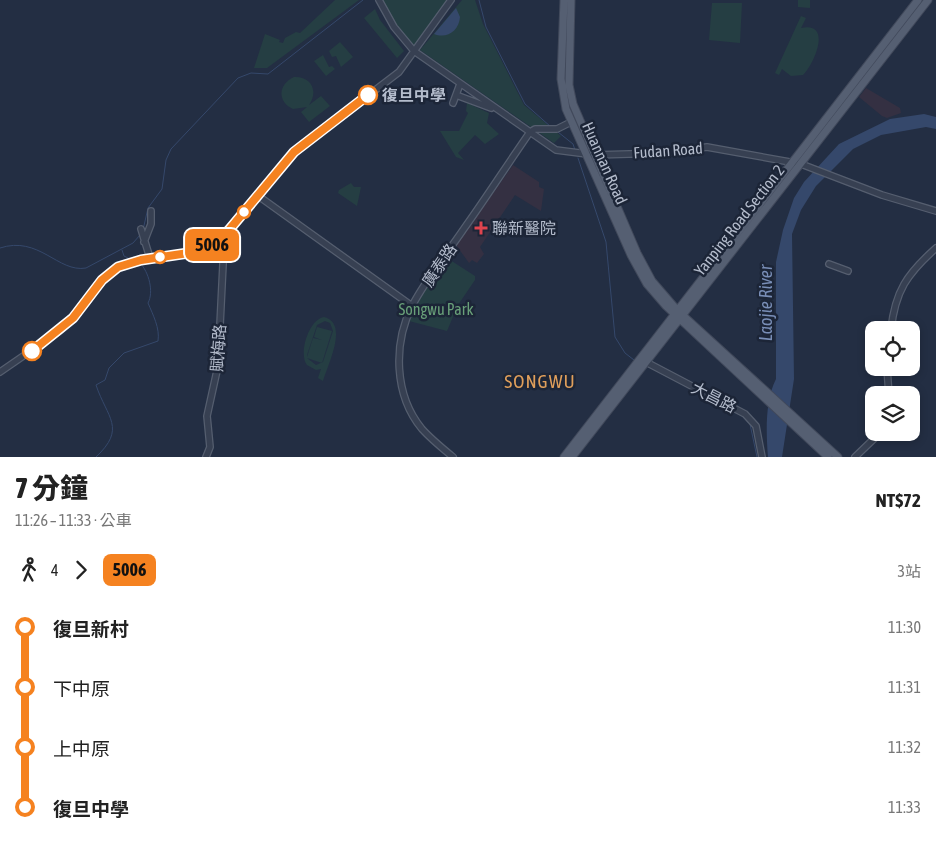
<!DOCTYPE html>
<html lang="zh-TW">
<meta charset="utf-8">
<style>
:root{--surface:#fff;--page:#f6f6f6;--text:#222;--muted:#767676}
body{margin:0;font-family:"Asap Condensed","Noto Sans TC",sans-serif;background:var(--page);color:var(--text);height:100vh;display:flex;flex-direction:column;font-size:19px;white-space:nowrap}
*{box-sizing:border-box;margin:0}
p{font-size:16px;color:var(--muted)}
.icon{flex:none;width:28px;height:28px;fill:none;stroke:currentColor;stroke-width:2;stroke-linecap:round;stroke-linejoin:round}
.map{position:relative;height:457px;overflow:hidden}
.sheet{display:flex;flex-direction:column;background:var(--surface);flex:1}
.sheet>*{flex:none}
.badge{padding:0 10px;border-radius:8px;font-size:18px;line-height:32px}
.controls{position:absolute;left:865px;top:321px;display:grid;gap:10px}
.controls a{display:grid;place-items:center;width:55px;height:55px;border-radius:10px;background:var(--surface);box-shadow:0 2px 8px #0003;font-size:25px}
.map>.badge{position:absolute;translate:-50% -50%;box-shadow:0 0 0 2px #fff}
.legs{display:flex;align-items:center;gap:8px;height:55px;padding:0 15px;font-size:16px}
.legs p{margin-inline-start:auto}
.summary{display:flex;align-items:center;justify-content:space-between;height:85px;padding:0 15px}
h1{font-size:28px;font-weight:800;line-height:38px}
ul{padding:0 15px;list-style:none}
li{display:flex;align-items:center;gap:18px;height:60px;font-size:19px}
li i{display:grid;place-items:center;width:8px;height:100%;margin:0 6px;background:currentColor}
li i::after{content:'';width:12px;height:12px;margin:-6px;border:4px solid;border-radius:50%;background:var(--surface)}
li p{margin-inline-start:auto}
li:first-child i{background:linear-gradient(#0000 50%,currentColor 0)}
li:last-child i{background:linear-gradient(currentColor 50%,#0000 0)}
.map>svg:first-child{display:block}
.medical{fill:#343042}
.green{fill:#253e43;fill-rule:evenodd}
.water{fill:#35486b}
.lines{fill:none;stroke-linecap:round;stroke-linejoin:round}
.stream{stroke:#35486b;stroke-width:1}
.minor-casing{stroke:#555e6f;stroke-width:8}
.major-casing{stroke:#41495b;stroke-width:9}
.minor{stroke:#374052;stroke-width:5.5}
.major{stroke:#555f72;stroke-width:7}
.line-1-casing{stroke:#fff;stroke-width:11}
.line-1{stroke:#f58220;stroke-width:8}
.stop-1-dot{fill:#fff;stroke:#f58220;stroke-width:2.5}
.health-dot{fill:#e0444e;stroke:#1c2537;stroke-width:2}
.labels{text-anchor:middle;stroke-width:5;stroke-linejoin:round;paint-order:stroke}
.stop-label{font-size:16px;font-weight:bold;fill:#b4bccc;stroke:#1c2537;text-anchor:start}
.street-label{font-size:16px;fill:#b4bccc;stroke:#1c2537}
.poi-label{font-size:16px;fill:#b4bccc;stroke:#1c2537;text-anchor:start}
.park-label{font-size:16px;fill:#69a079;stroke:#1c2537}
.water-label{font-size:18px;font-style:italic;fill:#798eb7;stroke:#1c2537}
.quarter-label{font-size:19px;letter-spacing:1px;fill:#e09f5b;stroke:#1c2537}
</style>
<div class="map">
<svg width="936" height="457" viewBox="0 0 936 457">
<rect width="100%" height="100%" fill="#232e43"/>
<path class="medical" d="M866,88l34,20 1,5 -14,5 -5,-2 -23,-19z
M513,165l26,17v5l5,2 -3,22 -26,-16 -35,52 4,7 -7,9 -5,-3 -3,3 -13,-18z"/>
<path class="green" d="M335,0h24l-92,68h-13l11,-34 15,6 -1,2 4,1 2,-5 11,-6 4,1z
M379,0h69l-34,48 -20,-21z
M462,0h13l8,24 41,81 37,31 -7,7 -134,-93z
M798,0h12v8l-12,-1z
M712,3h30l-2,40 -31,-3z
M375,9l5,11 24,31 -7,7 -33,-40z
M801,16l5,2 -5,10c32,-7 13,37 2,47l-12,1 -9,-7 -3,6 -4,-2z
M340,42l13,15 -12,10 -5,-11 -4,1 -3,-6z
M323,55l6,12 3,-1 3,3 -9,7 -12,-15z
M294,77c17,-1 25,14 15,28l12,-9 9,10 -21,16 -8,-10 6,-5 -14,2c-16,-7 -15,-25 1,-32z
M467,103l22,10 -2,10 12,11 -14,10 -10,-9 -17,18 6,7 -8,-3 -16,-26h19l9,-18 -2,-2z
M351,183l3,4h7l-4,19 -19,-13 1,-3z
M447,258l28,18v4l-17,25 -11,26 -38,-10 12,-26z
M324,317c25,6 4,47 -1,64l-5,-3 3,-9 -5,1 -9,-5c-9,-11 2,-46 17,-48zM325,321l5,2 3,8 -10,31 -7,3 -9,-7 15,5 10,-32 -15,-4 -3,10 8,3 -9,-2 -6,19v-2l10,-30z"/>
<path class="water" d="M456,8l4,9c-1,14 -13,22 -26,17z
M924,114l12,3v12l-10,-2 -45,8 -28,14 -37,37 -15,24 -9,24 2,145 -12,78h-14c-2,-24 -3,-57 8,-78v-117l7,-32 11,-32 10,-16 35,-38 51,-25z"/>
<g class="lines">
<path class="stream" d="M479,0l7,27 39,77 26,23
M558,132l15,12 2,6
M578,158l28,84 9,95 10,16 9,7
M143,230l5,-22 14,-19 4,-29 5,-11 67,-71 13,-5 17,1 95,-74
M0,248c39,-13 58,25 86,20l47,-25 7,-8
M122,250l2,6 6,3
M647,366l41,21
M750,424l7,33
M96,457c31,-29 11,-39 0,-72l9,-5 4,-12 15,-15 34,-12c2,-13 -5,-26 -10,-38 6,-11 1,-31 -8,-40"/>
<defs>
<path id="minor" d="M379,0l15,27 20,24 142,99 39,5 69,-2 43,-6 94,17 81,31 54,16
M456,95l35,13
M453,103l7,-19
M257,195l155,111
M141,229l9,29
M144,242l7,-18v-13
M829,264l19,7
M891,330c4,-39 16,-56 45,-82
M644,361l101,53 11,12 6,31
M887,368l2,27
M0,372l61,-42 12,-12 29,-38 16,-13 23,-7 61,-9 11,-6 16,-15 65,-78 105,-80 52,-72
M206,457l4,-10 -3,-31 11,-50 6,-122 -2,-8
M453,457c-11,-9 -22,-18 -31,-28 -28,-34 -29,-85 -10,-123 14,-27 34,-51 51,-76 23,-32 44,-65 67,-98l5,-3h22l14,-7
M855,457l26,-25"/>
<path id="major" d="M564,0l-3,79 5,30 65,146 16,29 19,22 162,151
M571,0l-2,85 4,19 64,149 15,28 25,29 161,147
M564,457l354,-457
M572,457l356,-457"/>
</defs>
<use href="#minor" class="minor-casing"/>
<use href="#major" class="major-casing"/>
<use href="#minor" class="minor"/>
<use href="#major" class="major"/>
</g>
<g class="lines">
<defs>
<path id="line-1" d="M32,351l41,-33 29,-38 16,-13 23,-7 61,-9 11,-6 16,-15 65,-78 74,-57"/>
</defs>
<use href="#line-1" class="line-1-casing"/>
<use href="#line-1" class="line-1"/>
</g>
<g class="stop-1-dot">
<circle cx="368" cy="95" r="9"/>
<circle cx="244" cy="212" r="6"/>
<circle cx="160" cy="257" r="6"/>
<circle cx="32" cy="351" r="9"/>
</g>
<path class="health-dot" d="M478.5 220.5h5v5h5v5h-5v5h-5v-5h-5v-5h5z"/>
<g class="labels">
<g class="stop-label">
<text x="382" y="101">復旦中學</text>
</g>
<g class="street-label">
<text transform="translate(668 150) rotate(-4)" y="6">Fudan Road</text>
<text transform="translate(605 163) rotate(66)" y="6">Huannan Road</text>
<text transform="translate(739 220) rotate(-52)" y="6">Yanping Road Section 2</text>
<text transform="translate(439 265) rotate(-56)" y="6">廣泰路</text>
<text transform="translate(218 348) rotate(-86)" y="6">賦梅路</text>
<text transform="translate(714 397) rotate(27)" y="6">大昌路</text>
</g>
<g class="poi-label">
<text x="492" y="234">聯新醫院</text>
</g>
<g class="park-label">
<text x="436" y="315">Songwu Park</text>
</g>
<g class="water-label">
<text transform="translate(766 303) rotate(-90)" y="6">Laojie River</text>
</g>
<g class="quarter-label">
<text x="540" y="388">SONGWU</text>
</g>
</g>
</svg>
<div class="controls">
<a><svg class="icon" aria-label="locate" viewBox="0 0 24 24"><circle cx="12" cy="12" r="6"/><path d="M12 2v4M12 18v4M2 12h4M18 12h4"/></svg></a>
<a><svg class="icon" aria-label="layers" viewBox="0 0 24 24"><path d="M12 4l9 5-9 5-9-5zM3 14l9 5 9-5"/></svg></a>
</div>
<b class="badge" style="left:212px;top:245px;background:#f58220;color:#111">5006</b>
</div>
<section class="sheet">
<div class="summary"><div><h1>7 分鐘</h1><p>11:26 – 11:33 · 公車</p></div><b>NT$72</b></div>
<div class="legs"><svg class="icon" aria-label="walk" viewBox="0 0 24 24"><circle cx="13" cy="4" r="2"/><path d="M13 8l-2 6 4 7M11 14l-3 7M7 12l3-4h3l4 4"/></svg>4<svg class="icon" aria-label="forward" viewBox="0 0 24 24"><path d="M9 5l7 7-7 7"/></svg><b class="badge" style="background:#f58220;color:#111">5006</b><p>3站</p></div>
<ul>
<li><i style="color:#f58220"></i><b>復旦新村</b><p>11:30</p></li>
<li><i style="color:#f58220"></i><span>下中原</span><p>11:31</p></li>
<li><i style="color:#f58220"></i><span>上中原</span><p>11:32</p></li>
<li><i style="color:#f58220"></i><b>復旦中學</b><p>11:33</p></li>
</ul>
</section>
